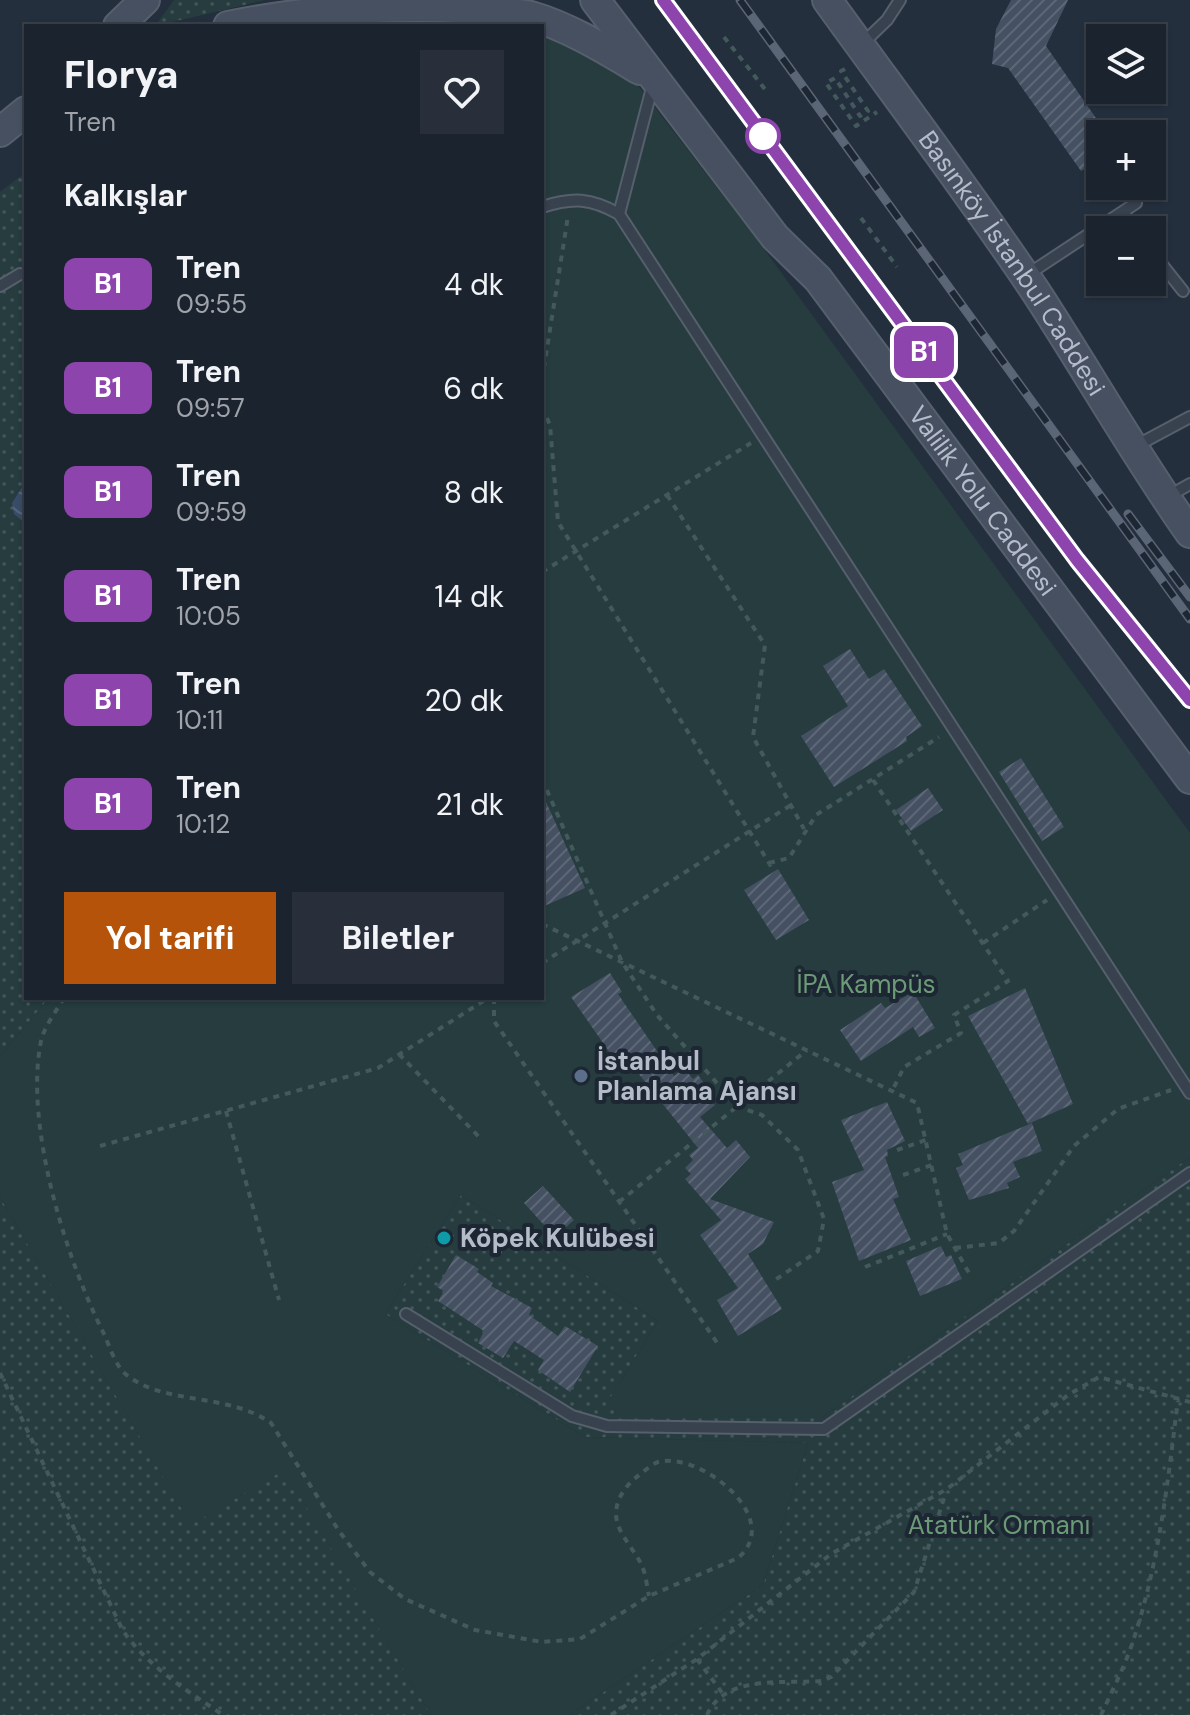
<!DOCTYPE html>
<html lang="tr">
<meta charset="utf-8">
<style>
:root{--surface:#1b232e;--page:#282f3a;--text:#f1f3f6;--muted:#a0a4aa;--line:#39404a;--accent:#b45309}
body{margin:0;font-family:"DM Sans",sans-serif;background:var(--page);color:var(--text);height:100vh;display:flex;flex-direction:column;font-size:30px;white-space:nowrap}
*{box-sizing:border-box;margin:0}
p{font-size:26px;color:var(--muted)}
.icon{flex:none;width:44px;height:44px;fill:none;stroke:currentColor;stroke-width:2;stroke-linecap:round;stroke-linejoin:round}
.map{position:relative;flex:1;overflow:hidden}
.details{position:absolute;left:24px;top:24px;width:520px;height:976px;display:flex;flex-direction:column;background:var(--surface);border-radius:0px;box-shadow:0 2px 6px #0004,0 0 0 2px var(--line)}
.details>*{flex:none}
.badge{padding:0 16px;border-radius:12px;font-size:28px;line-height:52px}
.fabs{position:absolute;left:1086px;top:24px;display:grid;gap:16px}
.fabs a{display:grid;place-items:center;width:80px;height:80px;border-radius:0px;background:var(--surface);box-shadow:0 2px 6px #0004,0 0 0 2px var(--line);font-size:40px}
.map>.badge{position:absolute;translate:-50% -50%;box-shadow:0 0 0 4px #fff}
h2{padding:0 40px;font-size:30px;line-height:72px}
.round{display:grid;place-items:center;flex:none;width:84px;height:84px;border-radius:0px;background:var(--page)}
.head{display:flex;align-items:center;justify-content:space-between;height:136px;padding:0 40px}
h1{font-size:38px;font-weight:800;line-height:60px}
.button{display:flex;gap:16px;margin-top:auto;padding:16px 40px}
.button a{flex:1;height:92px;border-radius:0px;background:var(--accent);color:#fff;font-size:32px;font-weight:800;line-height:92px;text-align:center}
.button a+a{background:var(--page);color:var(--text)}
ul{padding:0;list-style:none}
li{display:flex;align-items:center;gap:24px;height:104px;padding:0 40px}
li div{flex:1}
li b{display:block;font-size:30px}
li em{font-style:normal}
li .badge{min-width:88px;font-weight:700;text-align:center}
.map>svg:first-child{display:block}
.grass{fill:url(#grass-dots)}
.garden{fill:#263c3f}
.water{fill:url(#water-waves)}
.building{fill:url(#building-hatch)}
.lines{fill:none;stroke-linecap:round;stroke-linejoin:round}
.lane-casing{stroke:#565f6c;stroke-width:14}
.secondary-casing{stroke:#565f6c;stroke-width:32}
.path{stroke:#44595c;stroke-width:4;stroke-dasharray:6 6;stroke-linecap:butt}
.lane{stroke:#38414e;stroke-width:10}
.secondary{stroke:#465061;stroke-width:28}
.rail-casing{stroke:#5a6575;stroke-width:9}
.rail{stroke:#1d2633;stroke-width:6;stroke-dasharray:18;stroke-linecap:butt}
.line-casing{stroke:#fff;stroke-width:18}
.line{stroke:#8e44ad;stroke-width:12}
.stop-dot{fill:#fff;stroke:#8e44ad;stroke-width:4}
.service-dot{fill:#5c6f8a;stroke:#1d2633;stroke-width:3}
.culture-dot{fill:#0f9aa8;stroke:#1d2633;stroke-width:3}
.labels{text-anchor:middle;stroke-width:8;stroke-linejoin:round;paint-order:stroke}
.street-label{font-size:26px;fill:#b4bcc9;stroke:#1d2633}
.park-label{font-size:26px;fill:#6b9a76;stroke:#1d2633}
.poi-label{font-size:26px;font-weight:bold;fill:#b4bcc9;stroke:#1d2633;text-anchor:start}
</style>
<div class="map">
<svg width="1190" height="1715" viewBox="0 0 1190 1715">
<defs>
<pattern id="grass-dots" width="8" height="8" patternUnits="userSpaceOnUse" patternTransform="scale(2)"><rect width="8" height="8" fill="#263c3f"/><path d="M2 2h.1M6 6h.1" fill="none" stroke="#435659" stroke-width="1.8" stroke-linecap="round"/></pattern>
<pattern id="water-waves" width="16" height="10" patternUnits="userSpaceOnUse" patternTransform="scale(2)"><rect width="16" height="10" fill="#394c67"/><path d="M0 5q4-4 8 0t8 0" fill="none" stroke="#53647b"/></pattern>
<pattern id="building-hatch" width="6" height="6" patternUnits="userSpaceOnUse" patternTransform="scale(2)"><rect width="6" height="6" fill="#455162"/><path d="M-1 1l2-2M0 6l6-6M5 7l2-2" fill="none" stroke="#5d6877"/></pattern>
</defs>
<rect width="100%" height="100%" fill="#242f3e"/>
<path class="grass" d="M174,0h91l-110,26z
M26,172v826h23l-49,58v-864z
M1190,1157v558h-621l194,-130 45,-142 -223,-6 -200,-123 76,-119 197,126 -49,79 212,18z
M0,1197l191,327 93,-55 147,246h-431z"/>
<path class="garden" d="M435,12l92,14h-225z
M542,34l94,49 120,155 434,595v324l-369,261 -204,-4 -8,-14 49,-79 -197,-126 -76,119 200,123 223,6 -45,142 -194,130h-138l-147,-245 -93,55 -191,-328v-141l49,-58h493z"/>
<path class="water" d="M26,481v42h-1l-11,-9 -2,-11z"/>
<path class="building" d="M1011,0h57l-22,46 54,78v35l-19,12 -73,-103 -16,-4 4,-35z
M850,649l19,30 15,-10 38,57 -16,11 1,4 -73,46 -33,-51 47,-30 -25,-40z
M1021,758l43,69 -22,14 -43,-69z
M928,788l15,22 -32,21 -15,-21z
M542,793l43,95 -43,19z
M778,869l31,51 -33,20 -32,-50z
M610,973l12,19 -4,2 56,82 10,-8 9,11 5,-4 11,15 -4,3 10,12 -15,12 27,31 9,-8 14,17 -40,42 64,23 -11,22 -15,10 34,55 -44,27 -21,-36 21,-12 -38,-53 21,-15 -36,-41 6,-5 -6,-6 8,-8 -4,-5 9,-7 -64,-80 -7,5 -10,-10 -46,-66z
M1025,988l48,116 -45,20 -60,-108z
M913,992l22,36 -16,9 -6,-10 -52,34 -21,-31 41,-27 4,5z
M887,1102l18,39 -18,9 1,6 -3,1 14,40 -6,2 18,41 -52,21 -27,-79 32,-12 -23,-50z
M1032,1123l10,28 -29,11 7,15 -13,6 2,5 -40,12 -13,-32 7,-3 -5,-11z
M543,1186l31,34 -19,17 -31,-34z
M941,1246l5,11 5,-2 11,24 -42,17 -14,-35z
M456,1255l23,14 -2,3 16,11 -2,3 41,22 -3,7 29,21 7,-10 33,20 -28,46 -32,-22 6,-10 -30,-19 -11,17 -25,-15 6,-12 -46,-30 6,-10 -7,-4z"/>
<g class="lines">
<defs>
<path id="lane" d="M862,44l25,-24 13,-20
M542,207c31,-10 49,-9 77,7l571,879
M1123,212l13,18
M619,214l34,-130
M1152,252l31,39
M1027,275l109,-72
M0,286l20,-12
M1134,447l56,-30
M1167,497l23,-13
M406,1314l166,102 35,10 217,3 366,-256"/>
<g id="secondary">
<path id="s1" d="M595,0l180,237 43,42 372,500"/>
<path id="s2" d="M827,0c70,97 142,192 209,292 52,80 99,163 154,241"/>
<path d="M118,26l27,-26"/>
<path d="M228,26c93,-19 210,-26 303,-10 38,11 75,34 109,54"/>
<path d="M0,132l26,-21"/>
</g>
</defs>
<use href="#lane" class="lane-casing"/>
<use href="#secondary" class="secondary-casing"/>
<path class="path" d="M724,37l44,56
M845,69l-4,2 27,40 -8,5 -25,-38 -9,5 30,43 21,-14
M861,218l36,49
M542,380l26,-164
M542,407l8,18 8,97 216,349
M667,495l98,150 -12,92 51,92
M542,572l209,-129
M542,779l80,183 35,53 81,92 24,8 36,35 26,69 -6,32 -43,29
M873,780l135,201 -54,34 7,18 -57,34 -12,24
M769,863l20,-5 27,-43 123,-78
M542,924l375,179 30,131 22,39
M983,943l64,-43
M542,963l249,-158
M64,998c-7,12 -20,29 -23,43 -17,84 25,218 63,293 6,13 12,34 24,42 38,29 101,17 143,47l68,108 31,41 35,27 70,31 67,12 38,-3 69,-43 89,-38c47,-40 -38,-107 -80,-96 -6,2 -15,10 -20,14 -9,6 -19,19 -21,30 -6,23 17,41 25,60 4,9 5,21 7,30
M494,998v23l224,323
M399,1054l83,86
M226,1111l53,189
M100,1146l278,-78 110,-70
M897,1150l29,-10
M903,1175l29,-10
M619,1202l188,-152
M955,1248l44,-5 15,-12 60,-85 44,-37 53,-19
M865,1267l82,-33
M0,1373l123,258c26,36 63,59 100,84
M697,1659l26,35
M611,1715l86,-56 134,-105 116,-65 121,-94 31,-18 91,25
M707,1715c18,-41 77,-31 115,-34l9,-4 83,-85 32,-100
M1101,1715c11,-24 24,-49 32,-74 26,-78 35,-160 45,-242"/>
<use href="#lane" class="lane"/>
<use href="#secondary" class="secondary"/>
<defs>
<path id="rail" d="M663,0l414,560 113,140
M740,0l450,619
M1128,514l62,83"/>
</defs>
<use href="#rail" class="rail-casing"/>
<use href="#rail" class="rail"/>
</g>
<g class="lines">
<defs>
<path id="line" d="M663,0l414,560 113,140"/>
</defs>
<use href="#line" class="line-casing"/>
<use href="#line" class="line"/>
</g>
<circle class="stop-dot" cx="763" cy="136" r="16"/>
<circle class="service-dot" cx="581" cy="1076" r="8"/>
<circle class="culture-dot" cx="444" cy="1238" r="8"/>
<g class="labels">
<g class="street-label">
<text dy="9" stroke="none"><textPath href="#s2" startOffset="322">Basınköy İstanbul Caddesi</textPath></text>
<text dy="9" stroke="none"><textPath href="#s1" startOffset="634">Valilik Yolu Caddesi</textPath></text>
</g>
<g class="park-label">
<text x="866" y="993">İPA Kampüs</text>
<text x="999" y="1534">Atatürk Ormanı</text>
</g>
<g class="poi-label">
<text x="597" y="1070">İstanbul<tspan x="597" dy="30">Planlama Ajansı</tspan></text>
<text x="460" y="1247">Köpek Kulübesi</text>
</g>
</g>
</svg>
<div class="fabs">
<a><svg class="icon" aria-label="layers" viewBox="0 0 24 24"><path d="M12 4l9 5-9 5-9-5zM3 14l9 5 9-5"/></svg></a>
<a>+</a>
<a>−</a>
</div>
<b class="badge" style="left:924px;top:352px;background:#8e44ad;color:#fff">B1</b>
<section class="details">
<div class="head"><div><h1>Florya</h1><p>Tren</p></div><a class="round"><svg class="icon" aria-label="heart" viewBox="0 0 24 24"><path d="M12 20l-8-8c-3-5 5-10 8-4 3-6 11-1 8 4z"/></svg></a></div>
<h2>Kalkışlar</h2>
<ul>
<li><span class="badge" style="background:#8e44ad;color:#fff">B1</span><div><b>Tren</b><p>09:55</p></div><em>4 dk</em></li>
<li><span class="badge" style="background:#8e44ad;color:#fff">B1</span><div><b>Tren</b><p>09:57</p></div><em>6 dk</em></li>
<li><span class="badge" style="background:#8e44ad;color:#fff">B1</span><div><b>Tren</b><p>09:59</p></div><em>8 dk</em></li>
<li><span class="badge" style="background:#8e44ad;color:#fff">B1</span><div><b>Tren</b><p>10:05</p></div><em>14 dk</em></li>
<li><span class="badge" style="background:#8e44ad;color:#fff">B1</span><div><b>Tren</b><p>10:11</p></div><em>20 dk</em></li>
<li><span class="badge" style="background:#8e44ad;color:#fff">B1</span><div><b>Tren</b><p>10:12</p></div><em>21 dk</em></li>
</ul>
<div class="button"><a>Yol tarifi</a><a>Biletler</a></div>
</section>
</div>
